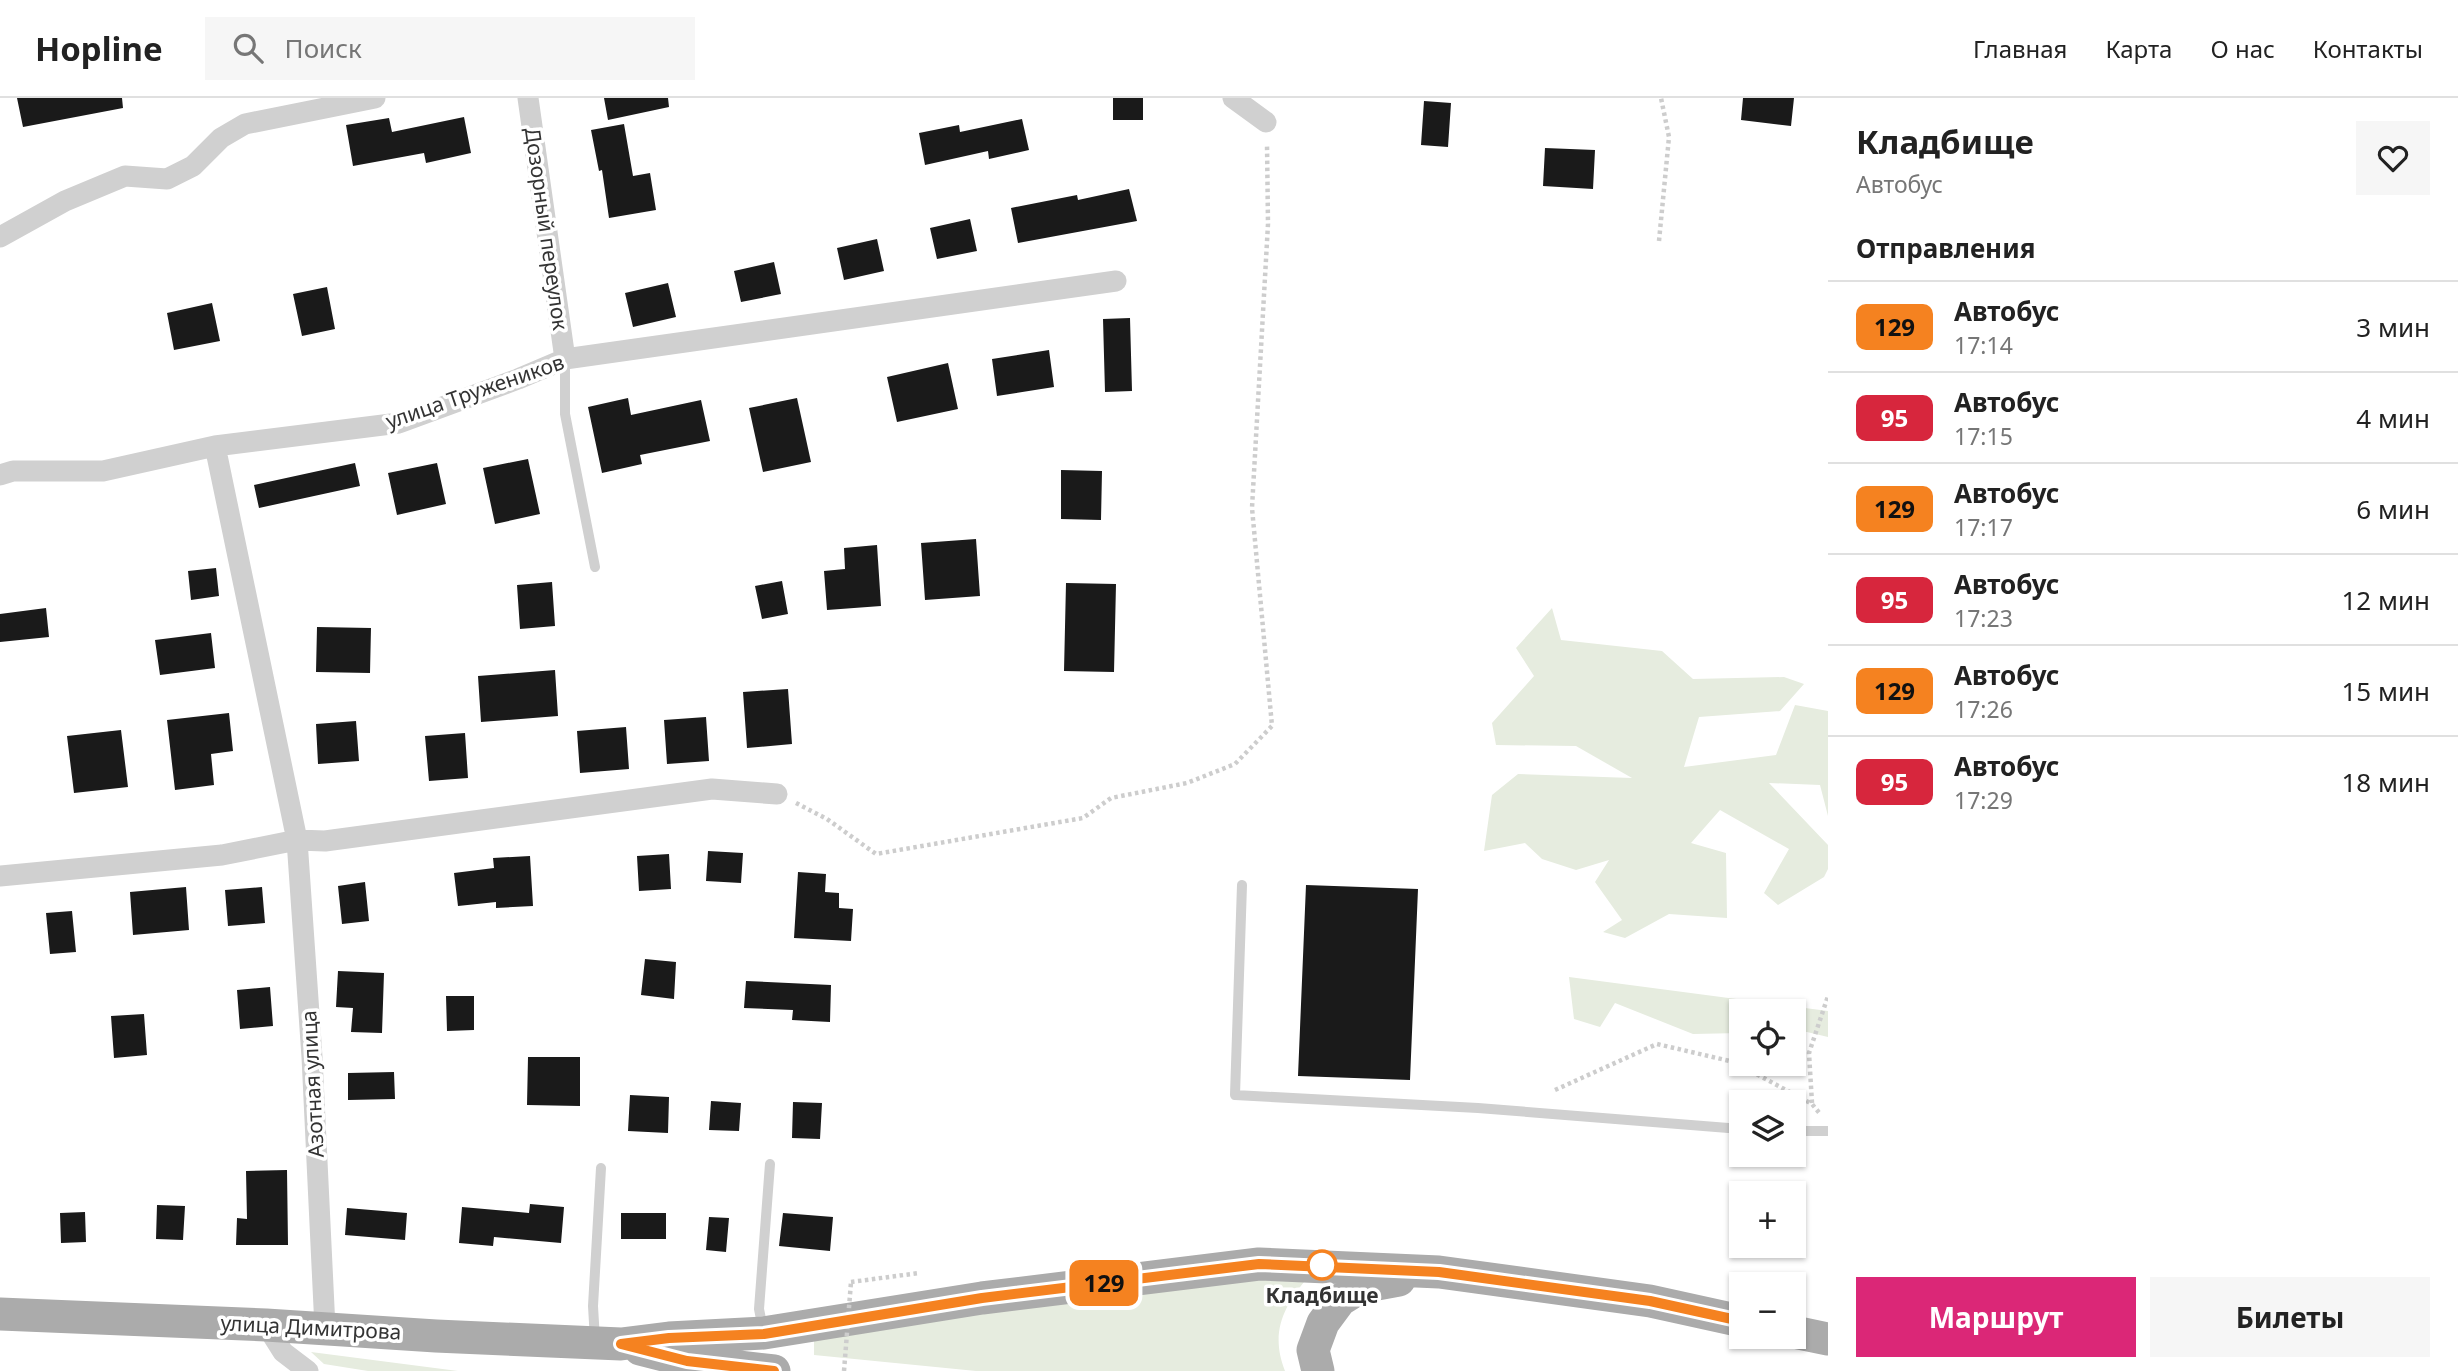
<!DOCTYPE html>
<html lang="ru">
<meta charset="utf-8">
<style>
:root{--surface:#fff;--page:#f6f6f6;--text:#222;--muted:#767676;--line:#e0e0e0;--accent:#db2777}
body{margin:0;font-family:"Noto Sans",sans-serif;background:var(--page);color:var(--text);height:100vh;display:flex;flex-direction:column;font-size:26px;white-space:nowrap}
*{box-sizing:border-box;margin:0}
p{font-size:23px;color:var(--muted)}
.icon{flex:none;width:38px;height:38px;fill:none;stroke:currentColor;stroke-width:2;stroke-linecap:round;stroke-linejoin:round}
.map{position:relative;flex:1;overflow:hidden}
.side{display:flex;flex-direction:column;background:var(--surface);width:630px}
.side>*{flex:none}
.badge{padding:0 14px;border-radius:10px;font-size:24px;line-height:46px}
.fabs{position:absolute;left:1729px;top:901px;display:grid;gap:14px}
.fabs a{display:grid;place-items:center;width:77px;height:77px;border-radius:0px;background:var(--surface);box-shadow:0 2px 5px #0004;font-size:35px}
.map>.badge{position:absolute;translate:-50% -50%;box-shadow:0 0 0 4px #fff}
h2{padding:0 28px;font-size:26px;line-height:63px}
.round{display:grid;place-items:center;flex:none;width:74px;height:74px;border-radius:0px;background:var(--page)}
.summary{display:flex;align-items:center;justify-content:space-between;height:119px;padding:0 28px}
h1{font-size:33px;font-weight:700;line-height:52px}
.button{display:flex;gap:14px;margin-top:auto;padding:14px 28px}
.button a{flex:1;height:80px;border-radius:0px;background:var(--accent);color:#fff;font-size:28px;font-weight:700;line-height:80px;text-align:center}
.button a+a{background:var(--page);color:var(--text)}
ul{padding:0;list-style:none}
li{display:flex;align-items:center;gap:21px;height:91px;padding:0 28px;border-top:2px solid var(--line)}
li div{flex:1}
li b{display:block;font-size:26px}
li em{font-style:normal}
li .badge{min-width:77px;font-weight:700;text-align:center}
header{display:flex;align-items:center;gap:42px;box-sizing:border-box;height:98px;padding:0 35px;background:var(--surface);border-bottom:2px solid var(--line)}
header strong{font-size:33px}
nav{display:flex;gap:38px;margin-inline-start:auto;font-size:24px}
.search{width:490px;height:63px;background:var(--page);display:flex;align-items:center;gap:18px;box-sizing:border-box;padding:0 24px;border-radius:0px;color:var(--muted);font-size:26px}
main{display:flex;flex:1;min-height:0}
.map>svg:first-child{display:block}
.green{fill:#e6ecdf}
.building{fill:#1a1a1a}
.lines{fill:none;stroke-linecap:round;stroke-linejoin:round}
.path{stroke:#cdcdcd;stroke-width:4.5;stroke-dasharray:3.5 3.5;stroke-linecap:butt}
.lane{stroke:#d0d0d0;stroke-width:10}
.street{stroke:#d0d0d0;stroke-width:21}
.primary{stroke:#ababab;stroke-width:33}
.path-bridge{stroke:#cdcdcd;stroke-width:4.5;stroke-dasharray:3.5 3.5;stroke-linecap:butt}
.line-casing{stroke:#fff;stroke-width:16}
.line{stroke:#f58220;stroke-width:10}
.stop-dot{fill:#fff;stroke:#f58220;stroke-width:3.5}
.labels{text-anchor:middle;stroke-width:7;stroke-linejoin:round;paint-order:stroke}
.street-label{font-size:21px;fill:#333;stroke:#fff}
.stop-label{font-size:21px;font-weight:bold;fill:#333;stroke:#fff}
</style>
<header>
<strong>Hopline</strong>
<div class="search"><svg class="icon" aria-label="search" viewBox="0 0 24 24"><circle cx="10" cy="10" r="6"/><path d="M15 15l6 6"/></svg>Поиск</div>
<nav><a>Главная</a><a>Карта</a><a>О нас</a><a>Контакты</a></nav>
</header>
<main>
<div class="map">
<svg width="1828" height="1273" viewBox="0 0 1828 1273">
<rect width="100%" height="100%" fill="#fff"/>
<path class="green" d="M1552,510l9,32 101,11 31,28 91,-2 20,7 -24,27 -81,6 -15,50 92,-12 19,-50 33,6v105l-8,-31 -51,-2 59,62v24l-4,8 -46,28 -14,-12 25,-44 -69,-39 -29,33 35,10 1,65 -58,-4 -44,24 -22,-6 19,-12 -27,-38 14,-22 -33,10 -34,-11 -17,-16 -41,8 8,-56 26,-21 114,4 -56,-32 -80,-1 -4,-22 42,-47 -18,-28z
M1569,879l259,34v26l-21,-5 -13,1v-21h-53v21l-48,1 -78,-31 -15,24 -26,-8z
M1308,1179c-25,30 -38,56 -23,94h-309l-162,-16v-14l344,-56z
M311,1254l147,19h-90l-44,-7z"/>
<path class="building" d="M17,0h105l1,10 -100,19z
M604,0h64l1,9 -61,13z
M1113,0h30v22h-30z
M1743,0h51l-3,28 -50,-6z
M1424,3l27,2 -3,44 -27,-2z
M464,19l7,36 -45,10 -2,-10 -71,13 -7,-41 43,-7 3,14z
M1022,21l7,31 -40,9 -1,-8 -63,14 -6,-32 40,-8 1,7z
M624,26l9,52 17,-3 6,37 -47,8 -7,-48 -3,1 -8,-41z
M1545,50l50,2 -2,39 -50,-3z
M1129,91l8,32 -119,22 -7,-35 66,-13 1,5z
M970,121l7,32 -40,8 -7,-31z
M877,141l7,32 -40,9 -7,-32z
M774,164l7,32 -40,8 -7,-31z
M668,185l8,34 -43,10 -8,-34z
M327,189l8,42 -33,7 -9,-42z
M212,205l8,38 -46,9 -7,-37z
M1130,220l2,73 -27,1 -2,-73z
M1049,252l5,37 -57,9 -5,-37z
M948,265l10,46 -61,13 -10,-45z
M628,300l3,17 70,-15 9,41 -70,14 2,9 -40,9 -14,-66z
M797,300l14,64 -48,10 -14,-64z
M528,361l12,55 -45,10 -12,-56z
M355,365l5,23 -101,22 -5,-23z
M437,365l9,41 -49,11 -9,-42z
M1061,372l41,1 -1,49 -40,-1z
M976,441l4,57 -55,4 -4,-57z
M877,447l4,61 -54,4 -3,-39 21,-2 -1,-21z
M216,470l3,28 -28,4 -3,-29z
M782,483l6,33 -26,5 -7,-33z
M552,484l3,44 -35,3 -3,-44z
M1066,485l50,1 -2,88 -50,-1z
M46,510l3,29 -49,5v-28z
M317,529l54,1 -1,45 -54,-1z
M211,535l4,35 -55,7 -5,-35z
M555,572l3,46 -77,6 -3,-46z
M788,591l4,55 -45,4 -4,-56z
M229,615l4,38 -22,3 3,31 -39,5 -8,-70z
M706,619l3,44 -42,3 -3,-44z
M356,623l3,40 -41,3 -2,-40z
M626,629l3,42 -49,4 -3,-42z
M121,632l7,57 -54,6 -7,-57z
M465,635l3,45 -39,3 -4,-45z
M708,753l35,2 -2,30 -35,-2z
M669,756l2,35 -32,2 -2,-35z
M530,758l3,50 -37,2v-6l-38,4 -4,-33 40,-5 -1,-10z
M798,774l28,2 -1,18 14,1v15l14,1 -2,32 -57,-3z
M365,784l4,39 -27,3 -4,-38z
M1306,787l112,4 -8,191 -112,-4z
M186,789l3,43 -56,5 -3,-43z
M262,789l3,36 -37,3 -3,-36z
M72,813l4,41 -26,2 -4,-41z
M645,861l31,3 -2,37 -33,-4z
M338,873l46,2 -2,60 -31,-1 2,-24 -17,-1z
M746,883l85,4 -1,37 -38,-2 1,-10 -49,-2z
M270,889l3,39 -33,3 -3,-39z
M446,898h28v34l-27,1z
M144,916l3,41 -33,3 -3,-42z
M528,959h52v49l-53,-1z
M394,974l1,27 -47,1v-27z
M630,997l39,2 -1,36 -40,-2z
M711,1003l30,2 -2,28 -30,-1z
M793,1004l29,1 -2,36 -28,-1z
M287,1072l1,75h-52l1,-27 10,1 -1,-48z
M530,1106l34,3 -3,36 -67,-6 -1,9 -34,-3 3,-36 67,6z
M157,1107l28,1 -2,34 -27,-1z
M347,1110l60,5 -2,27 -60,-5z
M85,1114l1,30 -25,1 -1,-30z
M621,1115h45v26h-45z
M783,1115l50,4 -3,34 -51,-5z
M709,1119l20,1 -3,34 -20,-2z"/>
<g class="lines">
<path class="path" d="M1659,143l10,-104 -8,-39
M796,705l31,16 49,35 207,-36 28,-20 76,-15 48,-19 37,-38 -20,-218 16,-284 -1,-80
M1555,992l102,-46 77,18 78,42 9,11
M1812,1005l-3,-50 19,-57
M851,1184l68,-9"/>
<path class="lane" d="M565,261v55l30,153
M1242,787l-7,210 243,13 263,21
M1794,1033h34
M763,1231l-4,-20 11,-145
M595,1242l-2,-34 8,-138"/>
<path class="street" d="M528,0l37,261
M1233,0l33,24
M0,139l65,-36 60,-25 42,3 26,-13 28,-28 24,-14 130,-26
M215,348l82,394 15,217 13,271
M0,377l13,-4h90l112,-25 184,-23 119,-44 47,-20 551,-78
M0,778l222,-21 75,-15 28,1 387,-52 65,5
M266,1227l17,27 25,19"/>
<path class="primary" d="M0,1216l266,11 170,11 185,8 48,-6 95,-5 218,-35 277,-34 180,8 211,29 91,20
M1794,1234l34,7
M640,1251l47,12 87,10
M1318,1273l-5,-21 10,-27 17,-23 21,-13 38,-7"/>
<path class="path-bridge" d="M844,1273l7,-89"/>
</g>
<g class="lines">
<defs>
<path id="line" d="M774,1273l-87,-10 -66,-17 48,-6 95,-4 218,-36 277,-34 180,8 211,29 91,20"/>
</defs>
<use href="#line" class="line-casing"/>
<use href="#line" class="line"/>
</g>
<circle class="stop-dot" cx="1322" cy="1167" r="14"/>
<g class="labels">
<g class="street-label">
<text transform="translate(546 131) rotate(82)" y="7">Дозорный переулок</text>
<text transform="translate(475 294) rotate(-19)" y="7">улица Тружеников</text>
<text transform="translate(313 986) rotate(-93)" y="7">Азотная улица</text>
<text transform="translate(311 1230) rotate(3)" y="7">улица Димитрова</text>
</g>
<g class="stop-label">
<text x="1322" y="1205">Кладбище</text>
</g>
</g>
</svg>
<div class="fabs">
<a><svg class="icon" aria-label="locate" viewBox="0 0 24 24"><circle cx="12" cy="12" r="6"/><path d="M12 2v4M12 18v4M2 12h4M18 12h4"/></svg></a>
<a><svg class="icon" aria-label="layers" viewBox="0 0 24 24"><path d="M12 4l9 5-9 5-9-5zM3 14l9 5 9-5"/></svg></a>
<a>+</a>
<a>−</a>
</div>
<b class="badge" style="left:1104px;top:1185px;background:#f58220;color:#111">129</b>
</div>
<section class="side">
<div class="summary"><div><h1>Кладбище</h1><p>Автобус</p></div><a class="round"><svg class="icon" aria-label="heart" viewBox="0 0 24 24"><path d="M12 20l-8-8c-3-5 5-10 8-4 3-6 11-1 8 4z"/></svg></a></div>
<h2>Отправления</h2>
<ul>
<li><span class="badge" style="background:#f58220;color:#111">129</span><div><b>Автобус</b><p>17:14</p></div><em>3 мин</em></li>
<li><span class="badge" style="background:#d7263d;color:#fff">95</span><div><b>Автобус</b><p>17:15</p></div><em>4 мин</em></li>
<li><span class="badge" style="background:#f58220;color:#111">129</span><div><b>Автобус</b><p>17:17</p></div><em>6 мин</em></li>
<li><span class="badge" style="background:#d7263d;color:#fff">95</span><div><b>Автобус</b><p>17:23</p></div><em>12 мин</em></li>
<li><span class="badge" style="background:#f58220;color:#111">129</span><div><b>Автобус</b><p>17:26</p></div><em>15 мин</em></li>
<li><span class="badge" style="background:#d7263d;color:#fff">95</span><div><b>Автобус</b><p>17:29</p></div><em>18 мин</em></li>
</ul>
<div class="button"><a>Маршрут</a><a>Билеты</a></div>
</section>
</main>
